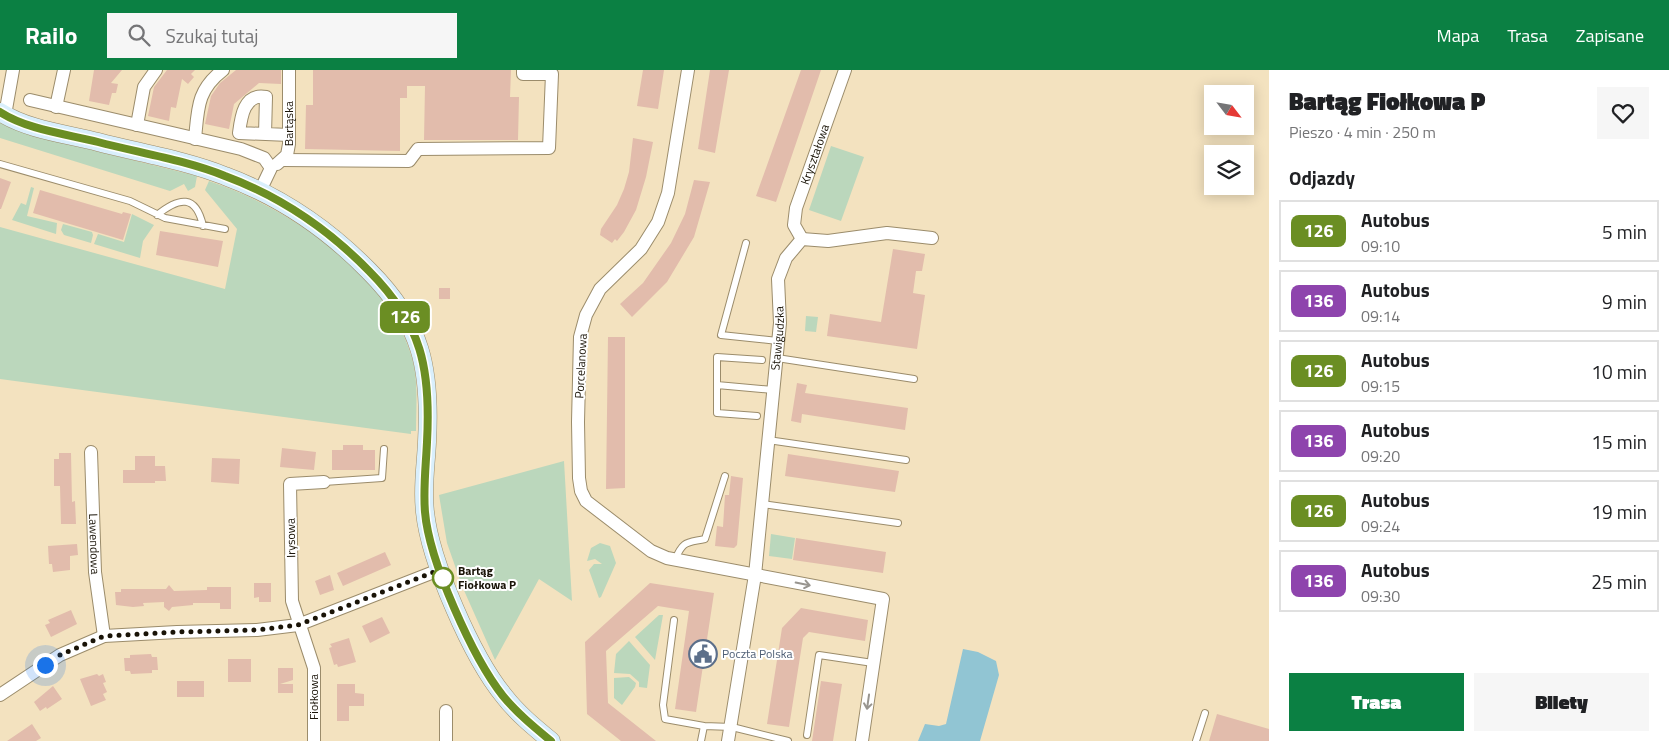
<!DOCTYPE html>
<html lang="pl">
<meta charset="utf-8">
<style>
:root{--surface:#fff;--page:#f6f6f6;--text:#202124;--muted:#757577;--line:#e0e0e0;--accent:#0b8043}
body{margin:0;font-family:"Titillium Web",sans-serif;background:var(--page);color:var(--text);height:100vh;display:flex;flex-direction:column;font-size:19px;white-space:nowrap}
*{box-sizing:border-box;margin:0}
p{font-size:16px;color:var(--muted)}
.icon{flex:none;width:28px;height:28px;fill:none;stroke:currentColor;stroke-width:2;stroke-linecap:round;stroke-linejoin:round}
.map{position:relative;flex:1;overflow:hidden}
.details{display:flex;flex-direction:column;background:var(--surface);width:400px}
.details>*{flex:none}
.badge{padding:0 10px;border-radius:8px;font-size:18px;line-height:32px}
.needle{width:32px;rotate:121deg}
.fabs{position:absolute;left:1204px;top:15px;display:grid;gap:10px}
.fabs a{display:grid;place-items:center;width:50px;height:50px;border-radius:0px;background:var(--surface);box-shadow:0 2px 12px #0003;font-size:25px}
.you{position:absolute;width:25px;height:25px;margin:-12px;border:4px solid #fff;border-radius:50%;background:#1a73e8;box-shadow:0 0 0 8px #1a73e833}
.map>.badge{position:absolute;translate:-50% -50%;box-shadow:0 0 0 2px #fff}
h2{padding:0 20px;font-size:19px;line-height:45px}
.round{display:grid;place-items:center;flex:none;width:52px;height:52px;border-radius:0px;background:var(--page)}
.summary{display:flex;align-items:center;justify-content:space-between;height:85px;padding:0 20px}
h1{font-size:24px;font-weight:800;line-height:38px}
.button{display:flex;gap:10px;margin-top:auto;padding:10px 20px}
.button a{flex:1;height:58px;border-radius:0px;background:var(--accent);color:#fff;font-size:20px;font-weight:800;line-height:58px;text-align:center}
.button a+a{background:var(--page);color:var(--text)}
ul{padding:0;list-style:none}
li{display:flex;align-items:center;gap:15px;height:62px;margin:0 10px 8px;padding:0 10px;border:2px solid var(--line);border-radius:0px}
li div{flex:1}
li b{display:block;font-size:19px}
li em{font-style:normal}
li .badge{min-width:55px;font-weight:700;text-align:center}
header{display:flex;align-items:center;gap:30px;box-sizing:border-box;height:70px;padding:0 25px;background:var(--accent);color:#fff}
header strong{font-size:24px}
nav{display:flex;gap:28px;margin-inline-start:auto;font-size:18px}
.search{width:350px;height:45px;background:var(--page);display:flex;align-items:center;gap:12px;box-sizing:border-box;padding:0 18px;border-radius:0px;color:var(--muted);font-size:19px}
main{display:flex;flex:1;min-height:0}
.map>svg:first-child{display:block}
.green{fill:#bbd7bc}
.water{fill:#91c5d3}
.building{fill:#e2bcac}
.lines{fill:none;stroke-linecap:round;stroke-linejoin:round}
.lane-casing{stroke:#9b8c6b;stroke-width:8}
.street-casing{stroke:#9b8c6b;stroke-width:14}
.secondary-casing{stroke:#9b8c6b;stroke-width:19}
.lane{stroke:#fff;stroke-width:6}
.street{stroke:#fff;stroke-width:12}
.secondary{stroke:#d9effc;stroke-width:18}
.oneway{stroke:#98958f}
.line-casing{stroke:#fff;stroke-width:11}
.line{stroke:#6b8e23;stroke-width:8}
.walk{stroke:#191307;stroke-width:5;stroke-dasharray:0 9}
.stop-dot{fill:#fff;stroke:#6b8e23;stroke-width:2.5}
.labels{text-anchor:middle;stroke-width:4;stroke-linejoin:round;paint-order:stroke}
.street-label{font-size:12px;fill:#191307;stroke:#fff}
.stop-label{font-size:12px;font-weight:bold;fill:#191307;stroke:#fff;text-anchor:start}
.service-label{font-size:12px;fill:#4e5e75;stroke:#fff;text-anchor:start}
</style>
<header>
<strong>Railo</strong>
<div class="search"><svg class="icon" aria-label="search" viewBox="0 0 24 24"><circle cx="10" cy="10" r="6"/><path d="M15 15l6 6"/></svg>Szukaj tutaj</div>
<nav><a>Mapa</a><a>Trasa</a><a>Zapisane</a></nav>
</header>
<main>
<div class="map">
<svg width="1269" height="671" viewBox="0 0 1269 671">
<rect width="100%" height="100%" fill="#f3e2bf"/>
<path class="green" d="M0,51l60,21 137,34 -2,11 -7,4 -4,-7 -14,7 -170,-53z
M831,76l33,11 -23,64 -32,-11z
M209,111c80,26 186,97 205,185 4,21 2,44 2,65h-5v3l-411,-55v-152l225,62 12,-60 -32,-39z
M31,117l3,1 -7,28 30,7 -1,11 -44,-14 9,-17 5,2z
M132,144l22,11 -11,16 -3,17 -46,-14 4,-10 26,8z
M63,154l29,8 1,3 -2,8 -27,-8 -3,-5z
M806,246l12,1 -2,15 -11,-1z
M564,391l8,140 -33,-22 -44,81 -33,-74 -15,-43 -8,-48z
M771,464l24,4 -3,21 -23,-3z
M600,473l10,3 6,17 -15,34 -2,1 -10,-28 5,-6h8l-7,-5 -8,2 4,-13z
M659,545h4l-8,45 -20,-23z
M629,571l21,24 -3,23 -8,-1v-5l-9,-8 -16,-1 2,-19z
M629,607l7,6 -1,4 -13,18 -8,-7v-20z"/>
<path class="water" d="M963,579l15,3 18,9 3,14 -19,66h-62l7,-17 14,2 7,-2z"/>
<path class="building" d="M94,0h28l-11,13 7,1 -2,9h-4l-3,12 -20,-4z
M167,0h28l-4,4 3,3 -6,7 -6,-5 -6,29 -5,-1 -2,14 -21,-5 6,-29z
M236,0h45v14l-22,-1 -25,21 -5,25 -24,-5 6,-28 9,-13z
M313,0h198l-1,27h9l-1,43h-94l1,-54h-18v12h-7v53l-95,-2 1,-44h7z
M643,0h21l-6,39 -21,-3z
M710,0h19l-14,83 -17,-4z
M801,0h20l-45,132 -20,-6z
M633,68l20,4 -7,35 -10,33 -12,22 -7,9 -2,-2 -3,4 -12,-8 1,-6 16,-24 7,-16 5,-17z
M0,108l11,4 -10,27h-1z
M694,110l16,2 -16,55 -27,45 -35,35 -12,-13 23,-21 28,-40 14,-29z
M40,120l82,24 1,-2 8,2 -8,26 -90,-27z
M160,161l63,10 -5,26 -62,-12z
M893,179l32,5 -3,17h-6l-3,22 12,2 -8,54 -90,-13 3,-22 51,8z
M439,218h11v11h-11z
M608,267h17v151l-19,1z
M797,313l10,2 -2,8 103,15 -3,22 -103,-16 -1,9 -10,-2z
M343,375h20v5h12v20h-43v-20h11z
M282,378l34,4 -2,18 -34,-3z
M59,383h12l1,49 3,-1 1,23h-15l-1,-38h-6v-27h5z
M788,384l111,17 -4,21 -110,-16z
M135,386h20v10h10l1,15h-11v2h-32v-13h12z
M212,388l28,1 -1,25 -28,-2z
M731,406l12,2 -6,67 -3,3 -19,-2 2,-20 6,1 2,-32h4z
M796,468l90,14 -3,21 -90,-13z
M77,474l1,11 -8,1v14l-17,2 -1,-8h-3l-1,-18z
M385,482l6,13 -48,21 -6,-13z
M330,505l4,15 -14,5 -5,-14z
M254,513h17v19h-12v-5l-5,1z
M650,513l64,10 -18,119 -21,-3 14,-98 -31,-5 -52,45 2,52 48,38h-35l-34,-27 -2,-72z
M169,515l5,6 33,-1v-3h24v22h-11v-6h-27v2l-21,2 -3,4 -5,-4v-5l-21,1 1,3 -11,1 -17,-2 -1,-13h6v-3h45z
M801,538l67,12 -3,21 -56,-9 -6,6 -14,89 -22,-3 15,-96z
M71,540l6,14 -26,13 -6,-12 5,-2 -2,-3z
M382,547l8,16 -20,10 -8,-17z
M349,568l7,24 -18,5 -1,-3 -3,1 -5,-17 3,-1 -2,-3z
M151,584l1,3h5l1,13h-6v3l-21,1 -1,-3h-5l-1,-13h6v-3z
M228,589h23v23h-23z
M278,598h15v12l-13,4h13v9h-15z
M97,604l2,2 4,-2 3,8 -3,1 4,9 -4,2 3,6 -15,6 -11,-27z
M177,611h27v16h-27z
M821,611l21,3 -9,57h-21z
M337,614h18v9l9,1v12h-15v15h-12z
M53,616l9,13 -15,10 -1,-2 -6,4 -6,-9z
M1217,644l52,15v12h-60z
M32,654l9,14 -5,3h-29z"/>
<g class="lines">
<defs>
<path id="lane" d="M0,94l130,37 35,17 60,11
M157,145c22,-18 39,-21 46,11
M746,173l-25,92 57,6
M777,288l137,21
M717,315l56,5
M757,346l-40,-3v-56l45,3
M768,370l138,20
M324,412l58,-4 2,-29
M762,434l136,19
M675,490c8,-20 12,-17 30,-21l20,-63
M674,550l-11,85 2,14 39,7 28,1 56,14
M807,665l12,-80 54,8
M701,671l3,-15
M1196,671l9,-28"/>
<g id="street">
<path d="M688,0l-20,123 -10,29 -17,27 -41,40 -14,26 -6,22 -2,85 1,56 2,13 5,10 65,50 16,7 216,41 -21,142"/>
<path d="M30,30l211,49 23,9 7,10 -11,23"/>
<path d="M56,37l8,-37"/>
<path d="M5,45l8,-45"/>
<path d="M137,55l7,-38 12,-17"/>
<path d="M265,64l1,-37c-22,-4 -25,20 -27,36l50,2"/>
<path d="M195,69c3,-31 2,-49 28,-69"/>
<path d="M283,90l126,1 9,-12 131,-1 3,-74h-29v-4"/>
<path id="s1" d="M277,94l10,-9 2,-11v-74"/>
<path id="s2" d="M802,169l-8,-14 2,-17 49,-138"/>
<path id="s3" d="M91,382l4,120 9,64"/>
<path d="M0,625l60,-40 44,-19 73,-4 80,-2 41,-5 141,-55"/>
<path d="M314,671v-73l-22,-67 -2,-117 34,-2"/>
<path d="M446,671v-30"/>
<path id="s4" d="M728,671l27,-166 25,-252 -2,-44 8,-21 16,-19 26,2 59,-8 45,5"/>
</g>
<path id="secondary" d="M0,42c28,18 67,22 98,30 42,11 87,18 127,34 54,20 104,54 144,95 53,53 62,98 58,171 -1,23 -5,46 -2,70 5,49 47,145 79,184 13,17 30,31 47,45"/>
</defs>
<use href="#lane" class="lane-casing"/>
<use href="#street" class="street-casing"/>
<use href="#secondary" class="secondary-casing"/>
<use href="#lane" class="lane"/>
<use href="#street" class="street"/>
<use href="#secondary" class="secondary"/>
</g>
<defs><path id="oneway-shaft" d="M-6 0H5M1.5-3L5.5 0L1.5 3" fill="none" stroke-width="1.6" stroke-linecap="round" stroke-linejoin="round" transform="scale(1.25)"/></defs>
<g class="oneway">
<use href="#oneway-shaft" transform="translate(803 514) rotate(11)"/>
<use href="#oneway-shaft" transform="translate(868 632) rotate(98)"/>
</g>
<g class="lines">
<defs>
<path id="line" d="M0,42c28,18 67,22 98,30 42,11 87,18 127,34 54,20 104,54 144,95 53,53 62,98 58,171 -1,23 -4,46 -2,70 4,49 48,146 78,184 14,17 31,31 48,45"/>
</defs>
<use href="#line" class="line-casing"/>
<use href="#line" class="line"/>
<path class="walk" d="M45,595l15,-10 44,-19 72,-4 81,-2 41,-5 141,-55 4,8"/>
</g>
<defs>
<symbol id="civic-ring" viewBox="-11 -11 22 22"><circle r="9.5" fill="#fff" stroke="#5c6f8a" stroke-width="1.5"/><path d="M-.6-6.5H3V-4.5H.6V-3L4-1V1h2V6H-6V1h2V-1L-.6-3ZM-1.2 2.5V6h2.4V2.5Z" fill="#5c6f8a"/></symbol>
</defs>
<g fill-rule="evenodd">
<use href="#civic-ring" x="687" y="568" width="32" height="32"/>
</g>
<circle class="stop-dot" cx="443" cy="508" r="10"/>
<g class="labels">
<g class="street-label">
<text dy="4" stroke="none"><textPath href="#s1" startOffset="45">Bartąska</textPath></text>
<text dy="4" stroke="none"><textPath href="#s2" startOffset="90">Kryształowa</textPath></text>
<text dy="4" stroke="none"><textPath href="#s4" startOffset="406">Stawigudzka</textPath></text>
<text transform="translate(581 296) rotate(-87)" y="4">Porcelanowa</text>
<text transform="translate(291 468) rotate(-91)" y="4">Irysowa</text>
<text dy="4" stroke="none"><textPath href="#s3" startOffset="92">Lawendowa</textPath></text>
<text transform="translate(314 627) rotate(-90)" y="4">Fiołkowa</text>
</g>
<g class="stop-label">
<text x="458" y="505">Bartąg<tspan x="458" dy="14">Fiołkowa P</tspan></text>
</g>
<g class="service-label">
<text x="722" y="588">Poczta Polska</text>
</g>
</g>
</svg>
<div class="fabs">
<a><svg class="needle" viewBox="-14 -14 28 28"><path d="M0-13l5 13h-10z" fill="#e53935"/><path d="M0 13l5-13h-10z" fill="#757577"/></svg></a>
<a><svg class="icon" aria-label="layers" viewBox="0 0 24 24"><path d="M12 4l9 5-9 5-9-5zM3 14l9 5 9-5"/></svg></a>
</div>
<div class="you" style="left:45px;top:595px"></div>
<b class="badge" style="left:405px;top:247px;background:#6b8e23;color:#fff">126</b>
</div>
<section class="details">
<div class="summary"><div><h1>Bartąg Fiołkowa P</h1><p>Pieszo · 4 min · 250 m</p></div><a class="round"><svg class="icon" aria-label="heart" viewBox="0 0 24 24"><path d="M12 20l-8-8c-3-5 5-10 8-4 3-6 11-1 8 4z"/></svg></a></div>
<h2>Odjazdy</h2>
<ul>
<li><span class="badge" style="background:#6b8e23;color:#fff">126</span><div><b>Autobus</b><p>09:10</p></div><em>5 min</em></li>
<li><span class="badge" style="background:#8e44ad;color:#fff">136</span><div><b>Autobus</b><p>09:14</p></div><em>9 min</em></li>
<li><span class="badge" style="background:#6b8e23;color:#fff">126</span><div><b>Autobus</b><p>09:15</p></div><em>10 min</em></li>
<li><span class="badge" style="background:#8e44ad;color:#fff">136</span><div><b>Autobus</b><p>09:20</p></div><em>15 min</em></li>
<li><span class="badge" style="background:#6b8e23;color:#fff">126</span><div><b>Autobus</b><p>09:24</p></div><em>19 min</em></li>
<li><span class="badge" style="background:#8e44ad;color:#fff">136</span><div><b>Autobus</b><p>09:30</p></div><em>25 min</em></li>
</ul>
<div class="button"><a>Trasa</a><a>Bilety</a></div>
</section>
</main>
